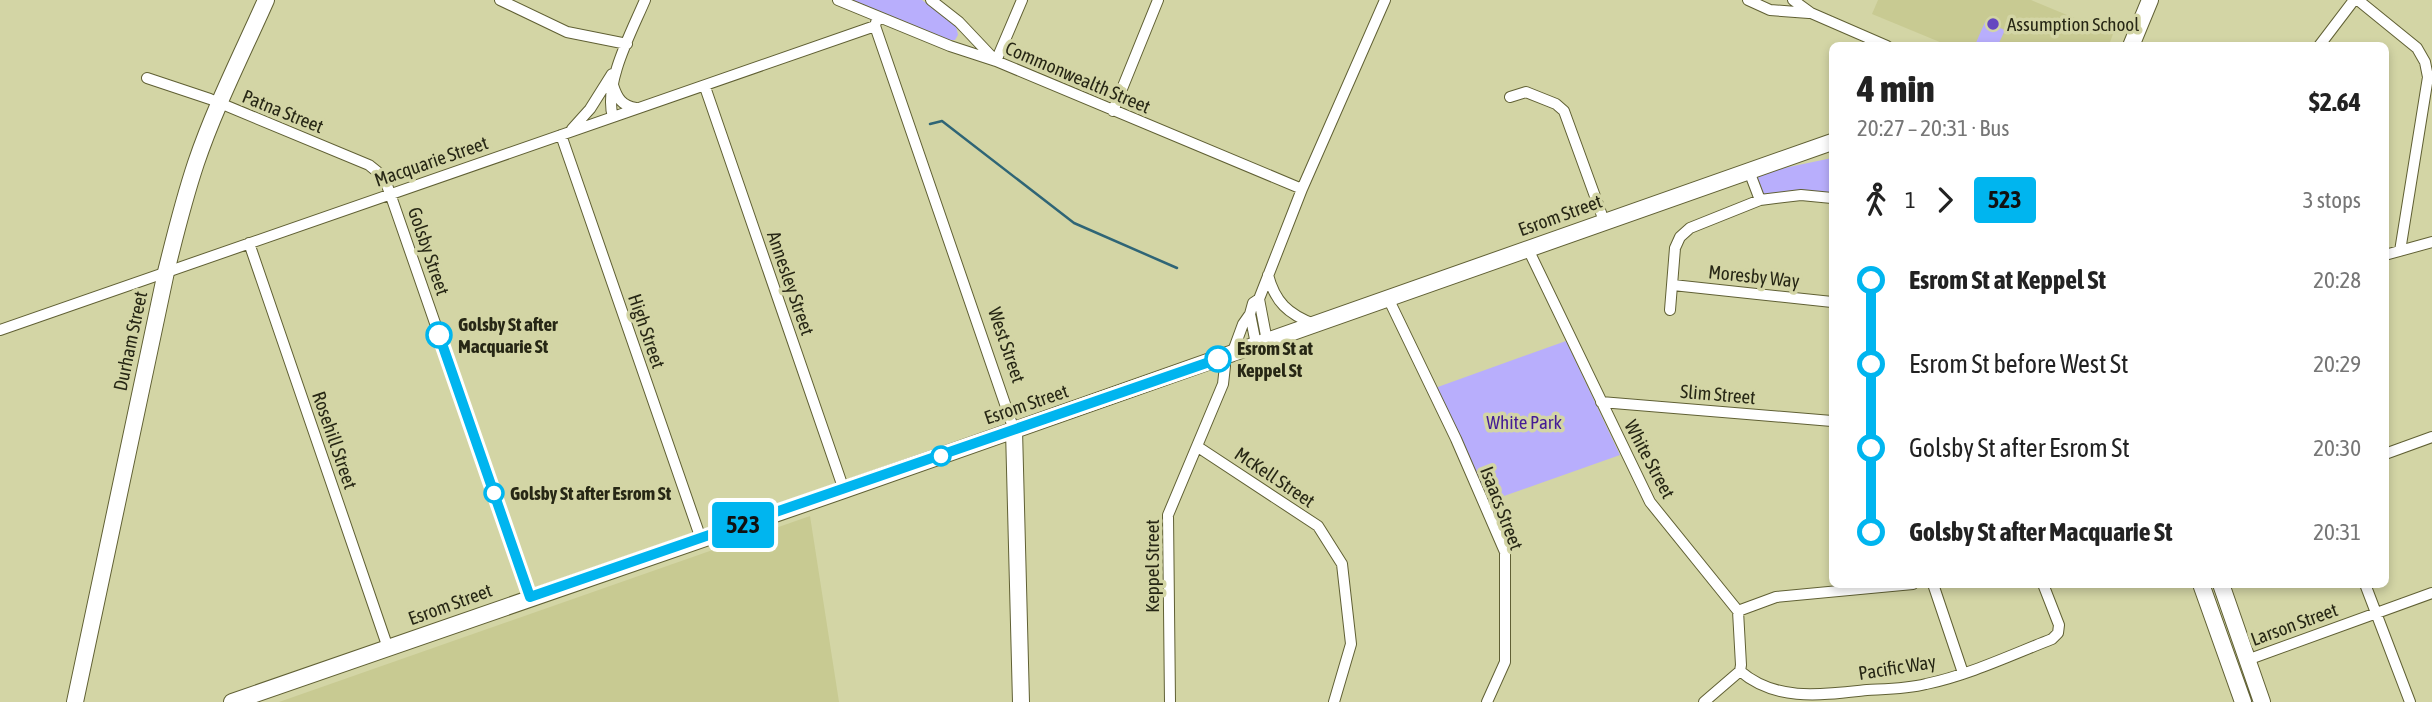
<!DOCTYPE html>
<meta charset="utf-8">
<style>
:root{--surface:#fff;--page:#f2f2f2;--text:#222;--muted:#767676}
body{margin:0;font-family:"Asap Condensed",sans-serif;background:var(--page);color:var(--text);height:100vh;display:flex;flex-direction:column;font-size:26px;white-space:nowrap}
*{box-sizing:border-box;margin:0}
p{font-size:23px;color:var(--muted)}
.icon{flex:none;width:38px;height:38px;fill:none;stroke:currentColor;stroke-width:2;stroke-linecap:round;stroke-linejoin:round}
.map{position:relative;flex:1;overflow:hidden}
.drawer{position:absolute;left:1829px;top:42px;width:560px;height:546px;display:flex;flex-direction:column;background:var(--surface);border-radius:10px;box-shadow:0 4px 10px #0003}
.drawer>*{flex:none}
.badge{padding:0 14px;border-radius:5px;font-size:24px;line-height:46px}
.map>.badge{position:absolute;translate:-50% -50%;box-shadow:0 0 0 4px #fff}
.legs{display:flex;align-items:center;gap:10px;height:77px;padding:0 28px;font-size:23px}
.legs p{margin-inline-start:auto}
.headline{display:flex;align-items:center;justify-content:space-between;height:119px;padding:0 28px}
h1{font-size:38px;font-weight:800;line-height:52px}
ul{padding:0 28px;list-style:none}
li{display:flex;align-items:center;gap:24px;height:84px;font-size:26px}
li i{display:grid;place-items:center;width:10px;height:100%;margin:0 9px;background:currentColor}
li i::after{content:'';width:18px;height:18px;margin:-9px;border:5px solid;border-radius:50%;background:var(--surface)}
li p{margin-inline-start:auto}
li:first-child i{background:linear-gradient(#0000 50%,currentColor 0)}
li:last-child i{background:linear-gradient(currentColor 50%,#0000 0)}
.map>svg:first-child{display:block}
.built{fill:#c8ca92}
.green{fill:#b8aefc}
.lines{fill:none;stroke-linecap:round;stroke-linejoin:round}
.stream{stroke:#2f6576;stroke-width:2.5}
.street-casing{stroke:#606034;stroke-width:12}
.secondary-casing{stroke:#606034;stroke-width:18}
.street{stroke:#fff;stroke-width:10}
.secondary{stroke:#fff;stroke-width:16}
.line-1-casing{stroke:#fff;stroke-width:16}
.line-1{stroke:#00b5ef;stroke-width:10}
.poi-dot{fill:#6547c0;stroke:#d3d5a5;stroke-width:2.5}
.stop-1-dot{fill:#fff;stroke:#00b5ef;stroke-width:3.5}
.labels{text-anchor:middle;stroke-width:7;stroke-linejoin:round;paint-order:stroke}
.poi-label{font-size:19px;fill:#272715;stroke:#d3d5a5;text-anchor:start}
.street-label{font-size:19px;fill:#272715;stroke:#d3d5a5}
.stop-label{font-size:19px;font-weight:bold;fill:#272715;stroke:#d3d5a5;text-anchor:start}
.park-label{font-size:19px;fill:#441b95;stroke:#d3d5a5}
</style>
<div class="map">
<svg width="2432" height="702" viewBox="0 0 2432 702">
<rect width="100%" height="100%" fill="#d3d5a5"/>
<path class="built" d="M1878,0h153l82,34 -4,11h-162l-75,-31z
M810,516l29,186h-560z"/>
<path class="green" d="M850,0h72l34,26 2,9 -3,5h-10z
M1985,22l20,8 -7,15h-23z
M1832,158v39l-67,2 -9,-25z
M1566,341l54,114 -133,47 -52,-114z"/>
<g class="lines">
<path class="stream" d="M930,124l12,-3 132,102 103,45"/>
<defs>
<path id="street" d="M500,0l67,32 60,12
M838,0l112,46 46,15 306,128
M931,0l28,22 35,37
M1748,0l22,10 39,3
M1793,0l18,13 76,33
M2358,0l59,48 8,14 3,15 -28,174
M877,19l-2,7 139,404
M2319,46l35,-46
M996,61l26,-61
M147,78l63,21 159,66 15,12 9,25 137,395
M613,85c4,13 9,21 23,23
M705,87l139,403
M1510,97l16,-5 30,12 8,7 40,110
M1113,111l45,-111
M613,117c-10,-33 19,-86 32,-117
M572,129l18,-20 22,-35
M561,135l140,404
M1749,171l11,29
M249,243l139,405
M1528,249l122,253 88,109 3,54 -1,6 -36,31
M2385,255l47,-13
M1268,275c7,27 20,39 46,49
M1673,285l159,17
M1388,298l68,141 49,113v110l-18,40
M1259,299l8,42
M1670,310l5,-62 5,-11 10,-9 70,-28 41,-5 31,3
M0,330l875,-304
M1256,344l-6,-30 3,-11 6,-4 43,-110 83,-189
M1232,354l11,-30 7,-10
M1601,402l231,19
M1198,447l120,79 24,38 9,80 -17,58
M2385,454l47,-17
M1933,584l30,89
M2365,584l45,118
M1738,611l38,-14 137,-13
M2247,660l185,-67
M1740,671c36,31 82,24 127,19 19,-1 40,-1 59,-6 43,-9 85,-29 126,-45l6,-6 1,-8 -16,-41
M1170,702l-2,-187 55,-131 2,-18 -3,-9"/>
<path id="secondary" d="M2131,46l19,-46
M1014,430l7,272
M2201,584l42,118
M2221,584l41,118
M75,702l91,-430c9,-37 18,-73 30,-109 19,-56 46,-109 70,-163
M232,702l612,-212 988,-348"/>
</defs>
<use href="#street" class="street-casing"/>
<use href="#secondary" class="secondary-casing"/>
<use href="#street" class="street"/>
<use href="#secondary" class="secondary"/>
</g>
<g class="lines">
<defs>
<path id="line-1" d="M439,335l91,262 688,-238"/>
</defs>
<use href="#line-1" class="line-1-casing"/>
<use href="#line-1" class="line-1"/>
</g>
<circle class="poi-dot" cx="1993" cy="24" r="7"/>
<g class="stop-1-dot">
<circle cx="439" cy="335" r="12"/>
<circle cx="1218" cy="359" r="12"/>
<circle cx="941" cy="456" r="9"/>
<circle cx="494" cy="493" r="9"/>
</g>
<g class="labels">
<g class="poi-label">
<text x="2007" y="31">Assumption School</text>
</g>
<g class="street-label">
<text transform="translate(1078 77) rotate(23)" y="7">Commonwealth Street</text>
<text transform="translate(283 111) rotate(22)" y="7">Patna Street</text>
<text transform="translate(431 161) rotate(-19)" y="7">Macquarie Street</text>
<text transform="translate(1560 215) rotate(-20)" y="7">Esrom Street</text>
<text transform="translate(429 251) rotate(71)" y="7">Golsby Street</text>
<text transform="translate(1754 276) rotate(6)" y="7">Moresby Way</text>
<text transform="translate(791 283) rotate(71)" y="7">Annesley Street</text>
<text transform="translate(647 331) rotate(71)" y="7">High Street</text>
<text transform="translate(130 341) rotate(-78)" y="7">Durham Street</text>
<text transform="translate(1007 345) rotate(71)" y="7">West Street</text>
<text transform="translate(1718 394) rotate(5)" y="7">Slim Street</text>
<text transform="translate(1026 404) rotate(-19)" y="7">Esrom Street</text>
<text transform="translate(335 440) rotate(71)" y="7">Rosehill Street</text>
<text transform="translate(1650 459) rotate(62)" y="7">White Street</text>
<text transform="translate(1275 477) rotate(34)" y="7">McKell Street</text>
<text transform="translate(1502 508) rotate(69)" y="7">Isaacs Street</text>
<text transform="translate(1152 566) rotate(-90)" y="7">Keppel Street</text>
<text transform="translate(450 604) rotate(-20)" y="7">Esrom Street</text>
<text transform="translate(2294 624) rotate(-20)" y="7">Larson Street</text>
<text transform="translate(1897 667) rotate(-9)" y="7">Pacific Way</text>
</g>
<g class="stop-label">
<text x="458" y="331">Golsby St after<tspan x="458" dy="22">Macquarie St</tspan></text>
<text x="1237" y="355">Esrom St at<tspan x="1237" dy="22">Keppel St</tspan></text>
<text x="510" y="500">Golsby St after Esrom St</text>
</g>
<g class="park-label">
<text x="1524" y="429">White Park</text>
</g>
</g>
</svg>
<b class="badge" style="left:743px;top:525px;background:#00b5ef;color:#111">523</b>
<section class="drawer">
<div class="headline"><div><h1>4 min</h1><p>20:27 – 20:31 · Bus</p></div><b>$2.64</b></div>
<div class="legs"><svg class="icon" aria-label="walk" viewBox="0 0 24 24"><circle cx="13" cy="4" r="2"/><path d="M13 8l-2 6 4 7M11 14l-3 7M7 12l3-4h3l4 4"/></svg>1<svg class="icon" aria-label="forward" viewBox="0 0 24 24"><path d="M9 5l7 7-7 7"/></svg><b class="badge" style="background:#00b5ef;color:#111">523</b><p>3 stops</p></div>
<ul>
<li><i style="color:#00b5ef"></i><b>Esrom St at Keppel St</b><p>20:28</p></li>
<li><i style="color:#00b5ef"></i><span>Esrom St before West St</span><p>20:29</p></li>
<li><i style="color:#00b5ef"></i><span>Golsby St after Esrom St</span><p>20:30</p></li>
<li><i style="color:#00b5ef"></i><b>Golsby St after Macquarie St</b><p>20:31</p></li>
</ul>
</section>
</div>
